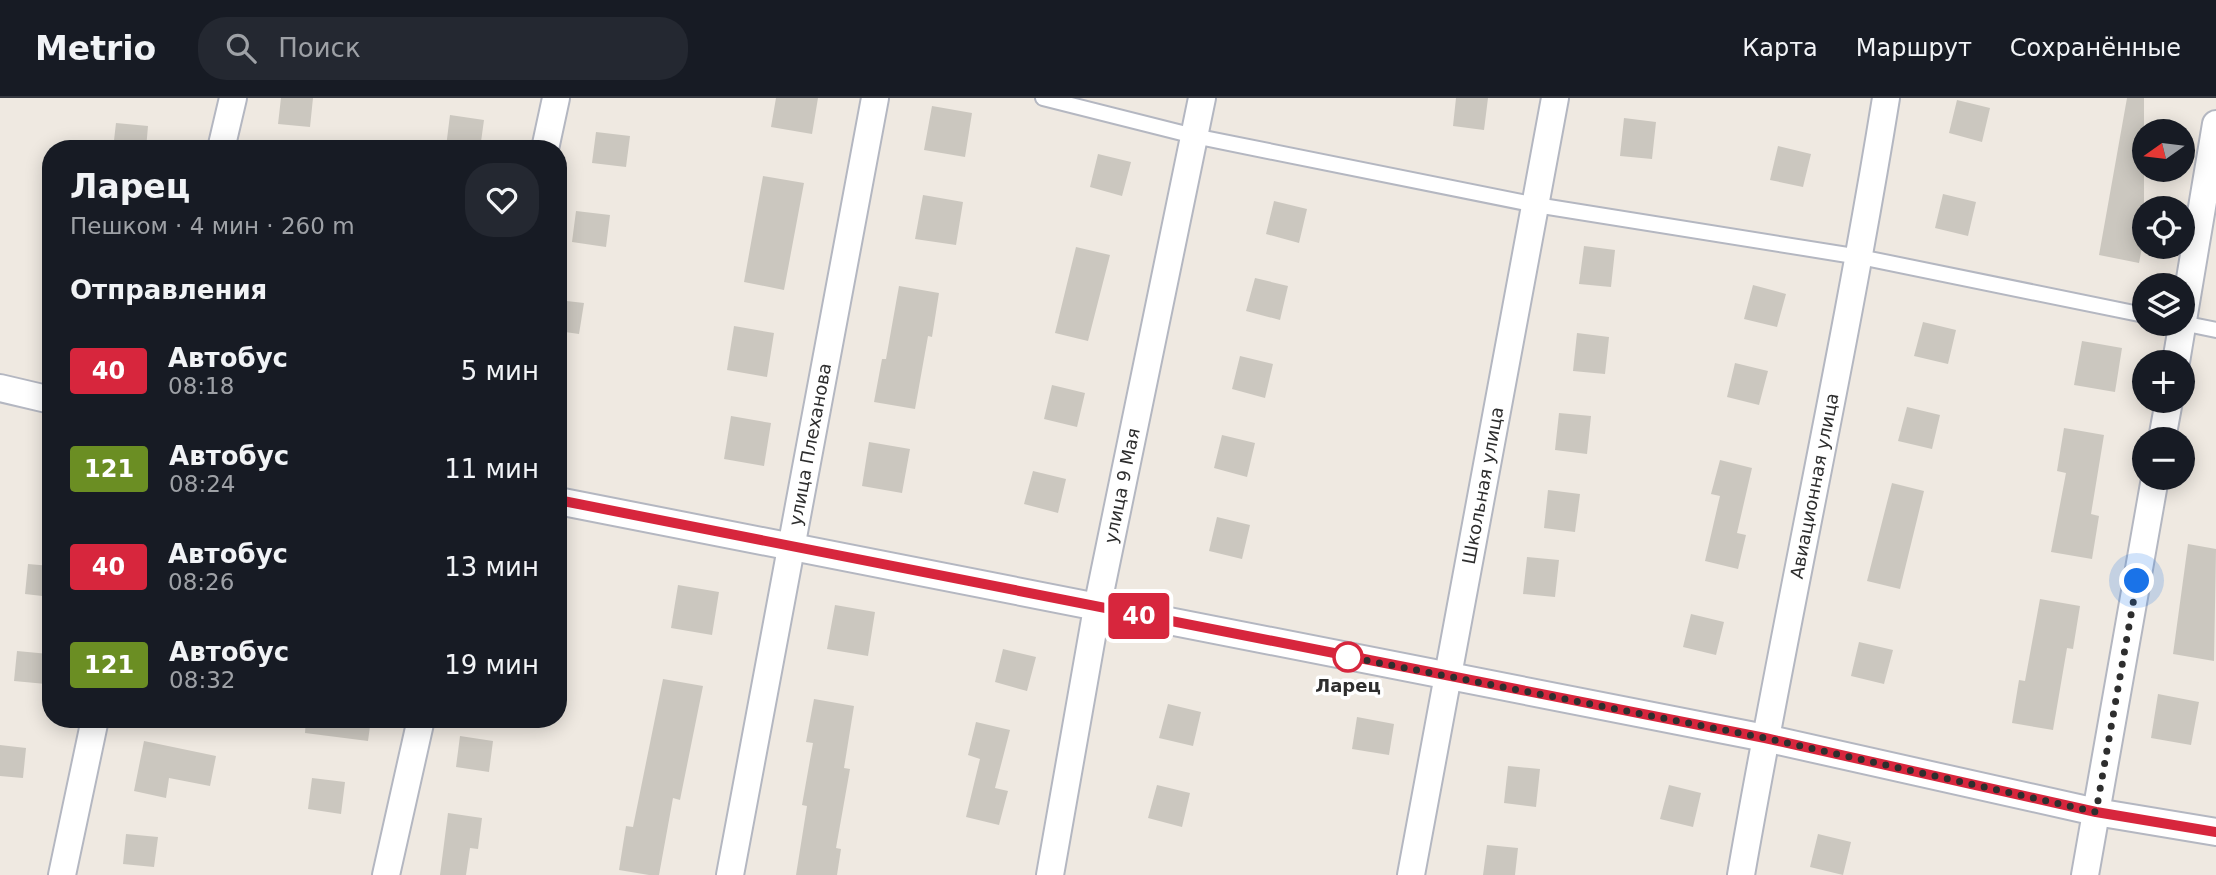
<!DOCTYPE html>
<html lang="ru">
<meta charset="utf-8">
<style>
:root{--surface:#171b24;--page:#242831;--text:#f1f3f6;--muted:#9ea1a6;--line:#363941}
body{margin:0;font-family:"DejaVu Sans",sans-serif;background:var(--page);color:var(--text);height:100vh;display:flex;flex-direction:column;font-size:26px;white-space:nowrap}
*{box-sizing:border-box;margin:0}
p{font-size:23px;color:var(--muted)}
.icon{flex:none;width:38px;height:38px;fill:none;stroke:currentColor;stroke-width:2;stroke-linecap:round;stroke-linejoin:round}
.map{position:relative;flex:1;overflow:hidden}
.details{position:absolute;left:42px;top:42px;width:525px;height:588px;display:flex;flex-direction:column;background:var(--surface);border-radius:28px;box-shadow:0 4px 18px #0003}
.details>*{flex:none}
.badge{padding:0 14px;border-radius:5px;font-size:24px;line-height:46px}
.needle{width:46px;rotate:256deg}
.buttons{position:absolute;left:2132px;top:21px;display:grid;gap:14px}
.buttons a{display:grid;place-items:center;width:63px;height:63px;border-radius:50%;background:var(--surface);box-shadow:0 4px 18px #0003;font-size:35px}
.you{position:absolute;width:35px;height:35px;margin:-18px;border:5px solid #fff;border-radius:50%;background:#1a73e8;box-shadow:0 0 0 10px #1a73e833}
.map>.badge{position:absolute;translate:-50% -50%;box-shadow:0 0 0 4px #fff}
h2{padding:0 28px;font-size:26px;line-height:63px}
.round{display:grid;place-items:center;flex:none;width:74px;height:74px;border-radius:28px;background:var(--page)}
.head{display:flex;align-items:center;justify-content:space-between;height:119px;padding:0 28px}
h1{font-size:33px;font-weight:700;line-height:52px}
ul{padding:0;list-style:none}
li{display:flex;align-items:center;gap:21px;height:98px;padding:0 28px}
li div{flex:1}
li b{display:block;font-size:26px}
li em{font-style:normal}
li .badge{min-width:77px;font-weight:700;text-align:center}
header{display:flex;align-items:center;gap:42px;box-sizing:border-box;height:98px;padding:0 35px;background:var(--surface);border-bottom:2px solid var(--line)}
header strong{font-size:33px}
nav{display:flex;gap:38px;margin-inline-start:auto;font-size:24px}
.search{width:490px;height:63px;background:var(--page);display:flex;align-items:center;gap:18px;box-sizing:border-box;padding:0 24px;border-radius:28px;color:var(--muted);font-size:26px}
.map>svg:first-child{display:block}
.building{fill:#cbc7bf}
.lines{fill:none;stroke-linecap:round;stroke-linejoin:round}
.service-casing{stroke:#b4b7c1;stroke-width:18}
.minor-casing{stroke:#b4b7c1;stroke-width:30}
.service{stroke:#fff;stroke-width:14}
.minor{stroke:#fff;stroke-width:26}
.line-casing{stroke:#fff;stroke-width:16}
.line{stroke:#d7263d;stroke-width:10}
.walk{stroke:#2e2e2e;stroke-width:7;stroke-dasharray:0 12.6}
.stop-dot{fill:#fff;stroke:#d7263d;stroke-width:3.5}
.labels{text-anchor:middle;stroke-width:7;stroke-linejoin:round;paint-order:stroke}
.street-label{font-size:18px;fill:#2e2e2e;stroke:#fff}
.stop-label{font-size:18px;font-weight:bold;fill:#2e2e2e;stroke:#fff}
</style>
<header>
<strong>Metrio</strong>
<div class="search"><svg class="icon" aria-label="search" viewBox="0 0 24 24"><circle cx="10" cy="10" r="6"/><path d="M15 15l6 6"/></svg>Поиск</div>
<nav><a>Карта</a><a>Маршрут</a><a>Сохранённые</a></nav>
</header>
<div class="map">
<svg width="2216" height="777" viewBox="0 0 2216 777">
<rect width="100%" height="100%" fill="#efe9e1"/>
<path class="building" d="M281,0h32l-3,29 -32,-3z
M776,0h42l-6,36 -41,-7z
M1456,0h32l-4,32 -31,-4z
M2127,0h17v139l-5,26 -40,-8z
M1957,2l33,8 -8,34 -33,-9z
M932,8l40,7 -7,44 -41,-7z
M450,17l34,5 -4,29 -34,-2z
M1624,20l32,4 -4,37 -32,-3z
M116,25l32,3 -2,23h-33z
M596,34l34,4 -4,31 -34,-4z
M1778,48l33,8 -8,33 -33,-7z
M1098,56l33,8 -9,34 -32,-9z
M763,78l41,7 -20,107 -40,-8z
M1943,96l33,8 -8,34 -33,-8z
M923,97l40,7 -7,43 -41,-6z
M1274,103l33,8 -8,34 -33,-9z
M576,113l34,4 -4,32 -34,-5z
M1584,148l31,4 -4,37 -32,-3z
M1076,149l34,8 -22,86 -33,-8z
M1255,180l33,8 -8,34 -34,-9z
M1753,187l33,9 -9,33 -33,-8z
M899,188l40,7 -7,44 -4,-1 -13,73 -41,-7 8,-43h4z
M558,202l26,3 -5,31 -21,-3z
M1923,224l33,8 -8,34 -34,-8z
M734,228l40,7 -7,44 -40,-7z
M1577,235l32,4 -4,37 -32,-3z
M2082,243l40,7 -7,44 -41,-7z
M1240,258l33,8 -8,34 -33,-9z
M1735,265l33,8 -9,34 -32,-8z
M1052,287l33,8 -8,34 -33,-8z
M1907,309l33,8 -8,34 -34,-8z
M1559,315l32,3 -4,38 -32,-4z
M731,318l40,7 -7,43 -40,-7z
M2064,330l40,7 -13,79 8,2 -7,43 -41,-7 15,-79 -9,-2z
M1222,337l33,8 -8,34 -33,-9z
M869,344l41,7 -8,44 -40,-7z
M1720,362l32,8 -15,65 9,2 -8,34 -33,-8 15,-65 -9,-2z
M1033,373l33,8 -8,34 -34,-9z
M1892,385l32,8 -24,98 -33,-8z
M1548,392l32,4 -5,38 -31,-4z
M1217,419l33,8 -8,34 -33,-8z
M2188,446l28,5 -2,112 -41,-7z
M1527,459l32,3 -4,37 -32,-3z
M28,466l23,2v31l-26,-3z
M678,487l41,7 -7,43 -41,-7z
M2040,501l40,7 -7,43 -6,-1 -14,82 -41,-7 7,-43 6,1z
M835,507l40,7 -7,44 -41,-7z
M1691,516l33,8 -8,33 -33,-8z
M1859,544l34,8 -9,34 -33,-8z
M1003,551l33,8 -9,34 -32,-9z
M17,553l32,3 -3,30 -32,-3z
M663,581l40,7 -23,114 -7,-2 -14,77h-10l-30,-5 7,-44 7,1z
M2158,596l41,8 -8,43 -40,-7z
M814,601l40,7 -10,62 6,1 -14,79 5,1 -4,26h-41l11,-69 -5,-1 11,-62 -7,-1z
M1168,606l33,8 -8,34 -34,-8z
M1357,619l37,7 -5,31 -37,-6z
M306,621h65l-3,22 -63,-8z
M976,624l34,8 -15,58 13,3 -9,34 -33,-8 14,-58 -12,-4z
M460,638l33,5 -4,31 -33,-5z
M144,643l72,15 -6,30 -41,-8 -3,20 -32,-7z
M0,647l26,3 -3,30 -23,-2z
M1508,668l32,3 -4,38 -32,-4z
M312,680l33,4 -4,32 -33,-5z
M1157,687l33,8 -8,34 -34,-9z
M1669,687l32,8 -8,34 -33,-8z
M448,715l34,5 -4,31 -8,-1 -4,27h-26z
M126,736l32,3 -4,30 -31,-3z
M1818,736l33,8 -8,33 -33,-8z
M1487,747l31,3 -3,27h-32z"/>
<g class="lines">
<defs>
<path id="service" d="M1043,0l151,38 342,69 324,52 284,58
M2182,225l34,7"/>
<g id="minor">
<path d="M221,51l12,-51"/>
<path d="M545,51l11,-51"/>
<path d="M2176,264l40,-238"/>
<path d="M0,290l51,12"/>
<path d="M2162,341l7,-38"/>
<path d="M558,403l1207,237 331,74 120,20"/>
<path d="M62,777l33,-156"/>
<path d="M386,777l35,-156"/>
<path id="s1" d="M730,777l145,-777"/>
<path id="s2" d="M1050,777l47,-267 105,-510"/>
<path id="s3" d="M1411,777l144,-777"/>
<path id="s4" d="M1741,777c45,-260 103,-517 145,-777"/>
<path d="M2085,777l70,-397"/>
</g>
</defs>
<use href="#service" class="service-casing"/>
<use href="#minor" class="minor-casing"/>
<use href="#service" class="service"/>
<use href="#minor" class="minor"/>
</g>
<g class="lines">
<defs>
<path id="line" d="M558,402l1207,238 331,74 120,20"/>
</defs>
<use href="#line" class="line-casing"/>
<use href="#line" class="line"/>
<path class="walk" d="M1348,559l-9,-2 426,83 331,74 41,-231"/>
</g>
<circle class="stop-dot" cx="1348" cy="559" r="14"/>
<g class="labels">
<g class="street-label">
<text dy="6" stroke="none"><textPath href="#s1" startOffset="438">улица Плеханова</textPath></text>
<text dy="6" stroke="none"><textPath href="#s2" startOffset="396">улица 9 Мая</textPath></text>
<text dy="6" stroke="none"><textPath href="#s3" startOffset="396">Школьная улица</textPath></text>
<text dy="6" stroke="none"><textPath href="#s4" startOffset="396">Авиационная улица</textPath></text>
</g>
<g class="stop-label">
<text x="1348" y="594">Ларец</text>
</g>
</g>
</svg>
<div class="buttons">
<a><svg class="needle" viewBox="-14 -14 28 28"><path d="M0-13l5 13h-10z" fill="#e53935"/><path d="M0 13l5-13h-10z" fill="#9ea1a6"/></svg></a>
<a><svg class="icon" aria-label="locate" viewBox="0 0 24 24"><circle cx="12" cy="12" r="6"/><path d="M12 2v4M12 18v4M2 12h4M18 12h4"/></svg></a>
<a><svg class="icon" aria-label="layers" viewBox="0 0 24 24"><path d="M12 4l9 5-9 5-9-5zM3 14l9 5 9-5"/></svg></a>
<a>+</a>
<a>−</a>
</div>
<div class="you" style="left:2137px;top:483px"></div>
<b class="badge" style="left:1139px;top:518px;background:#d7263d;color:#fff">40</b>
<section class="details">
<div class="head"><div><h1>Ларец</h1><p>Пешком · 4 мин · 260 m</p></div><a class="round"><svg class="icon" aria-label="heart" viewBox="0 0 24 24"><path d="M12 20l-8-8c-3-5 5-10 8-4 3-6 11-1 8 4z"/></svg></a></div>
<h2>Отправления</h2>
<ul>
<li><span class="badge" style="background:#d7263d;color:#fff">40</span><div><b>Автобус</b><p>08:18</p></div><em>5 мин</em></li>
<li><span class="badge" style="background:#6b8e23;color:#fff">121</span><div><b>Автобус</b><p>08:24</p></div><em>11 мин</em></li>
<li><span class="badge" style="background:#d7263d;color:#fff">40</span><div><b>Автобус</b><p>08:26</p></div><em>13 мин</em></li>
<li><span class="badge" style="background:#6b8e23;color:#fff">121</span><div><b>Автобус</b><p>08:32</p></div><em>19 мин</em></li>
</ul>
</section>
</div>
